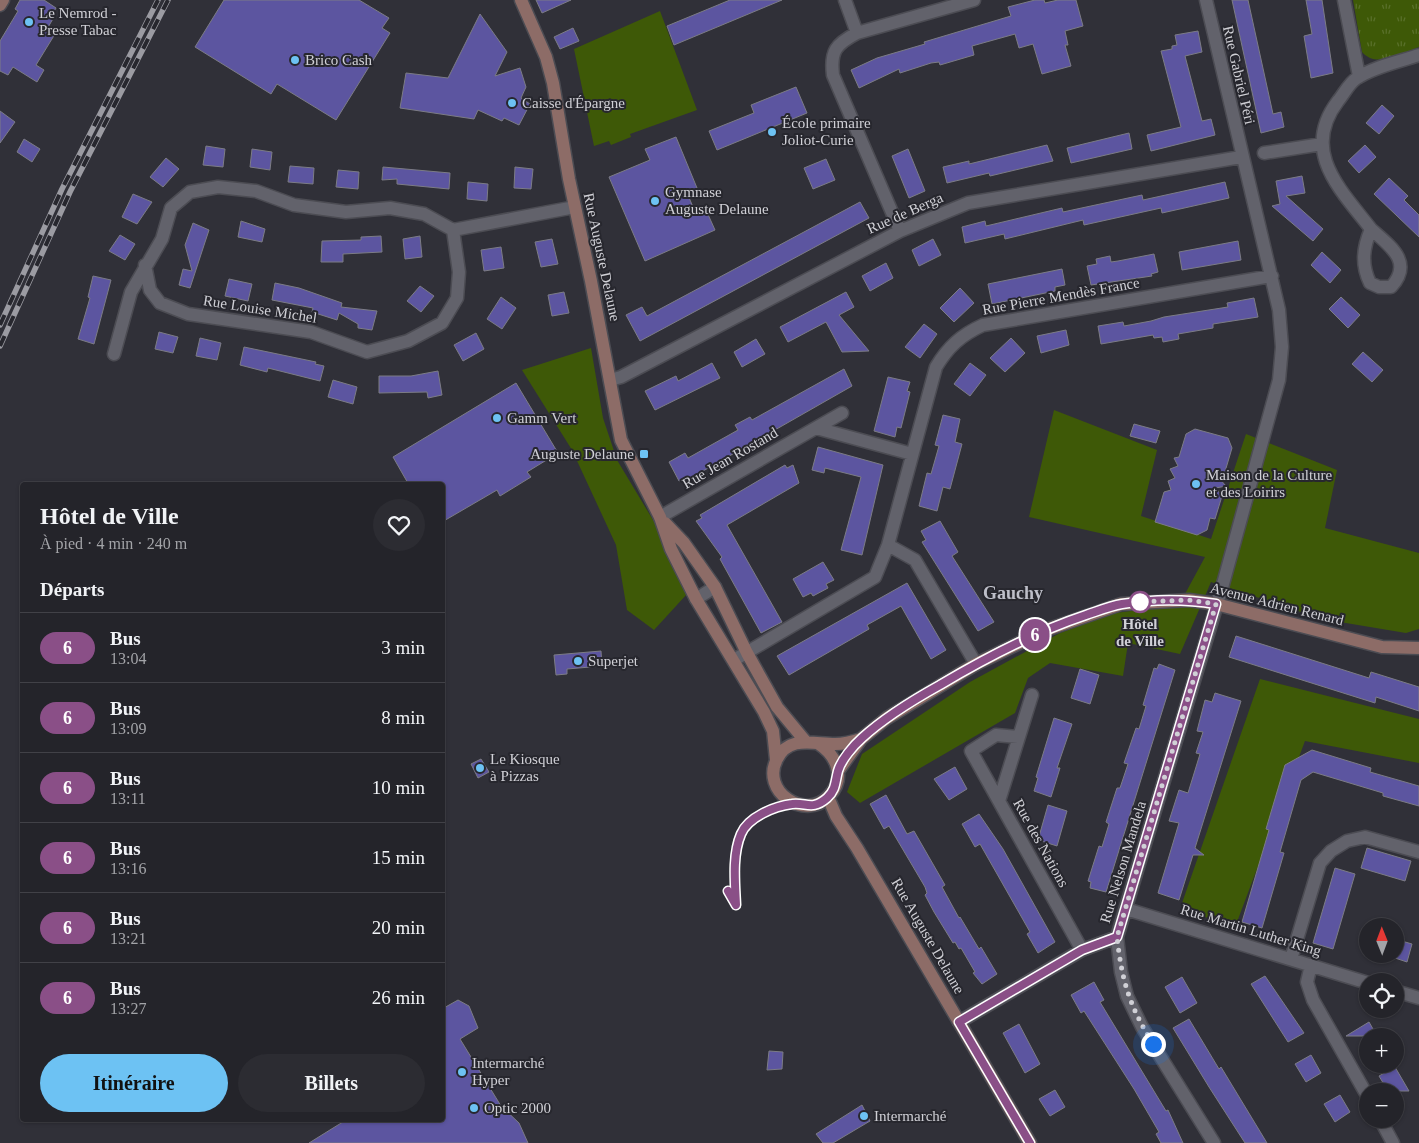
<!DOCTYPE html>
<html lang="fr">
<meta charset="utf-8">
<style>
:root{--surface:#24242a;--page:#2c2c32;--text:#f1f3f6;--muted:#a3a4a8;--line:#414147;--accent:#6dc2f3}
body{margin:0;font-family:Georgia,serif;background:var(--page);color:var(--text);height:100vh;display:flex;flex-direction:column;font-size:19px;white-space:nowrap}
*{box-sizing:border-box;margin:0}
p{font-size:16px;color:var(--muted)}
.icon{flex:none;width:28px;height:28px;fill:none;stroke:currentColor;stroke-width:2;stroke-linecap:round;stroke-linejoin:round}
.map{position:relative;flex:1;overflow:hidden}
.drawer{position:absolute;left:20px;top:482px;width:425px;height:640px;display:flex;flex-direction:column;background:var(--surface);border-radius:5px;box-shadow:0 1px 4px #0004,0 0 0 1px var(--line)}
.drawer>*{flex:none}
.badge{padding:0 10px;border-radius:16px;font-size:18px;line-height:32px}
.needle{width:32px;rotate:359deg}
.fabs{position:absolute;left:1359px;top:918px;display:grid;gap:10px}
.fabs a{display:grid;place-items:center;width:45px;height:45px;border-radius:50%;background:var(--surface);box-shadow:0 1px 4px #0004,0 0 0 1px var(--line);font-size:25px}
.you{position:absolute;width:25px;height:25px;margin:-12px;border:4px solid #fff;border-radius:50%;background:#1a73e8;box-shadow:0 0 0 8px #1a73e833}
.map>.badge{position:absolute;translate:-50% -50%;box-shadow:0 0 0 2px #fff}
h2{padding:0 20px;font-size:19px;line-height:45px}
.round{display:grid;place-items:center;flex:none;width:52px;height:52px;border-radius:26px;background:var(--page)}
.summary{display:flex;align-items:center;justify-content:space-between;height:85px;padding:0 20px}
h1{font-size:24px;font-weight:700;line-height:38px}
.primary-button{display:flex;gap:10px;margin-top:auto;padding:10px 20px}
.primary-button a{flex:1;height:58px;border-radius:30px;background:var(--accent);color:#111;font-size:20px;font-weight:700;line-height:58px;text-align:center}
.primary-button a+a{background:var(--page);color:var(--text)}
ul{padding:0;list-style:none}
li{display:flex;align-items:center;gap:15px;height:70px;padding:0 20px;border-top:1px solid var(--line)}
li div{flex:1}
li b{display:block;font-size:19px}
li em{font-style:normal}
li .badge{min-width:55px;font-weight:700;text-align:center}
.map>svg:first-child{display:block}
.grass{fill:url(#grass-tufts)}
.park{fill:#3e5907}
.building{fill:#5c55a0;stroke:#7c7c85}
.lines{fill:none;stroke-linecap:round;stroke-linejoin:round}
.street-casing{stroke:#4c4c53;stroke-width:15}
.secondary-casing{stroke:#4c4c53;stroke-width:15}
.street{stroke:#62626b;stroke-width:12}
.secondary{stroke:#8d6c67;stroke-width:12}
.rail-casing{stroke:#9b9ba2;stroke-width:5.5}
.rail{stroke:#27272e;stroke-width:4;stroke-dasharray:11;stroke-linecap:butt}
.line-casing{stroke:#fff;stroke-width:11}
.line{stroke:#8a4f87;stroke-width:8}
.walk{stroke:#d0d0d6;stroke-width:5;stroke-dasharray:0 9}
.poi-dot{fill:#6dc2f3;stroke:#27272e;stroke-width:2}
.stop-dot{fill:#fff;stroke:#8a4f87;stroke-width:2.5}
.labels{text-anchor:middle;stroke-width:4;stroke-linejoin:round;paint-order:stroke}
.poi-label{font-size:15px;fill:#d0d0d6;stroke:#27272e;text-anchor:start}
.street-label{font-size:15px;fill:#d0d0d6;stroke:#27272e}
.stop-label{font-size:15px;font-weight:bold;fill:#d0d0d6;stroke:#27272e}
.quarter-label{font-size:18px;font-weight:bold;fill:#bebfc9;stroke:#27272e}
</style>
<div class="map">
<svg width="1419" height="1143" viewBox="0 0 1419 1143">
<defs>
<pattern id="grass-tufts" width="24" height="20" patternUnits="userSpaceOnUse" patternTransform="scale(1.25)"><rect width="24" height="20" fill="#3e5907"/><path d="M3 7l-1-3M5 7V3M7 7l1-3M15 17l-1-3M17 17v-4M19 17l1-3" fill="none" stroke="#59702a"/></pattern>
</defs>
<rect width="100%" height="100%" fill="#303038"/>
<path class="grass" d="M1353,0h66v47c-18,6 -42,22 -57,5z"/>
<path class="park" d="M660,11l37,99 -67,24 1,3 -20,8 -2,-4 -15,5 -20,-97z
M591,348l12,70 14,42 42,70 28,64 -33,36 -27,-20 -11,-65 -44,-95 -50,-80z
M1054,410l103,40 -16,66 70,23 35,-105 91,36 -12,58 94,25v76l-13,4 -84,-14 -111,-37 -31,72 -52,-11 -5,33 -73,-13 -22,15 -13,35 -155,90 -13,-11 15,-38 108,-72 90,-49 55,-20 64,-8 26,-48 -176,-40z
M1260,679l159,40v44l-114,-22 -71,189 -53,-24z"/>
<path class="building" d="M20,0h24l12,8 -4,7 2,2 -7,12 8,5 -19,31 8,5 -7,12 -24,-15 -5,8 -8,-4v-30l18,-30 -3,-2z
M224,0h135l30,18 -7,10 8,5 -54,87 -59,-36 -6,10 -76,-47z
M536,0h35l-29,13z
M730,0h52l-108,45 -7,-19z
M1035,0h9l1,3 13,-3h18l7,26 -18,5 3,14h-3l6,21 -29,8 -9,-30 -14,4 -4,-14 -43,12 2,9 -34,10 -1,-3 -8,1 -31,10 -1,-4 -40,19 -8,-18 26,-12 48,-14 -1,-2 87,-26 -3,-9z
M1232,0h16l25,114 8,-2 3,15 -23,6z
M1306,0h16l11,73 -22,5 -7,-42 8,-2z
M480,14l27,38 -12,24 25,-8 6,19 -5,11 9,6 -11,21 -15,-7 -2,3 -24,-11 -4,9 -74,-11 6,-35 42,5z
M573,28l6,13 -19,8 -6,-12z
M1198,31l4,21 -17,4 17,65 9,-2 4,16 -64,16 -4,-16 34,-8 -20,-76 11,-2v-3l5,-1 -2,-10z
M796,87l11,26 -90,37 -8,-19 45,-18 -3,-8z
M1382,105l12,11 -15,18 -13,-11z
M0,111l15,11 -15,21z
M1129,133l3,16 -61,14 -4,-15z
M676,137l21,51 -10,5 9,21 10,-4 9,20 -70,31 -36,-84 41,-17 -5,-11z
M24,139l16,10 -8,13 -15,-10z
M1047,145l6,16 -63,15 -1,-3 -42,10 -4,-16 26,-6v3z
M1365,145l11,12 -17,16 -11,-12z
M206,146l19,3 -2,18 -20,-2z
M252,149l20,3 -2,18 -20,-3z
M908,149l17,42 -16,7 -17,-42z
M166,158l13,11 -16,18 -13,-10z
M826,159l9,21 -22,9 -9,-21z
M290,166l24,2 -1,16 -25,-2z
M383,167l67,6 -1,16 -52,-5v-5l-15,1z
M515,167l18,2 -2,20 -17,-1z
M338,170l21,2 -1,17 -22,-2z
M1302,176l3,17 -19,3 37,33 -10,12 -41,-35 8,-2 -4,-23z
M1389,178l19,18 -4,4 15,15v22l-45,-43z
M468,182l20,2 -1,17 -20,-2z
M1225,182l4,16 -67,15 -1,-5 -77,17 -1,-5 -78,19 -1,-5 -39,9 -3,-16 23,-6 1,5 76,-18 1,4 79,-17 1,5z
M133,194l19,8 -15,22 -15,-7z
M860,202l9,16 -229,123 -14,-26 16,-8 5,9z
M241,221l24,8 -3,13 -24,-5z
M193,223l16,7 -19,58 -11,-3 4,-16 9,2 -7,-26z
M120,235l15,9 -10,16 -16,-9z
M381,236l1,16 -39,2v8h-22l1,-21 39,-1v-3z
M420,236l2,21 -17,2 -2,-20z
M552,239l6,25 -17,3 -6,-25z
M933,239l8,16 -22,11 -7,-16z
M1238,241l3,19 -59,10 -3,-18z
M501,247l3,21 -20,3 -3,-21z
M1322,252l19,18 -11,13 -19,-18z
M1154,254l4,18 -7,2 1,2 -61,9 -4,-19 10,-2 -1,-5 14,-3 1,6 7,-1z
M886,263l7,15 -23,13 -8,-15z
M1062,269l3,16 -10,2v4l-63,13 -4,-20z
M93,276l18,4 -17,64 -16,-5 12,-41 -2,-1z
M229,279l23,5 -4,17 -23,-5z
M275,283l24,5 43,15 -1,4 36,4 -5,19 -14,-2v-4l-19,-11 -2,7 -25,-8 1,-4 -41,-8z
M420,286l14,10 -13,16 -14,-11z
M960,288l14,15 -20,19 -14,-14z
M564,292l5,21 -17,3 -4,-21z
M846,292l8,15 -15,8 30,36 -27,1 -16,-30 -38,20 -8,-15z
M501,297l15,11 -14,21 -15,-10z
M1341,297l19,18 -12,13 -19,-19z
M1254,298l4,19 -45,7v4l-35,6 1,5 -16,3 -1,-5 -8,1 -1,-3 -52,9 -3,-18 25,-4 1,4 27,-5 13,-4 64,-10 -1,-4z
M924,324l13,10 -17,24 -15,-11z
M1066,330l3,15 -28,8 -4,-17z
M159,332l19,5 -5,16 -18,-4z
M476,333l8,16 -21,12 -9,-16z
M200,338l21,5 -4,17 -21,-4z
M1011,338l14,15 -20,19 -15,-14z
M756,339l9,15 -23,13 -8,-15z
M244,347l72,15 -1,2 9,2 -4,15 -52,-13 -1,4 -27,-7z
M1363,352l20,18 -11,12 -20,-18z
M712,363l8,15 -65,32 -10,-19 31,-15 2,5z
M970,363l16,12 -16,21 -16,-12z
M844,369l8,17 -163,93 -2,-2 -8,4 -10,-19 16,-9 3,5 50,-28 -3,-5 15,-8 2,3z
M438,371l4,24 -14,3 -1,-6 -48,1v-17h32z
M888,377l22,5 -3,9 3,1 -9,36 -4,-1 -2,10 -21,-6z
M333,380l24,7 -4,17 -25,-7z
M516,383l42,70 -31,19 4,5 -31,19 -3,-6 -55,32v-37h-33l-16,-28z
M943,415l17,4 -5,23 7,2 -12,45 -7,-2 -6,24 -18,-5 8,-33 4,1 8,-28 -4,-1z
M1134,424l26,7 -4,12 -26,-7z
M1195,429l33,9 4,10 -8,27 -7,1 9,10 -10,2 6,8 -7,23 -5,-1 -3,12 -10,5 -42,-13 9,-30 7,-2 -3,-9 7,-3 -5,-9 8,-3 -4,-8 5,-1 7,-23z
M818,447l65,18 -21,90 -21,-5 20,-73 -36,-9 -1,5 -12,-3z
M785,465l2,3 6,-3 6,18 -72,42 55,97 -21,11 -41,-74 2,-2 -26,-36 6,-3 -2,-3z
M940,521l18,31 -6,4 42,66 -16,9 -56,-89 4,-2 -5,-9z
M823,562l11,18 -8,4 2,4 -15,8 -2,-3 -8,4 -10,-18z
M907,583l39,67 -15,9 -30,-53 -34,19 2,4 -80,46 -12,-19z
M1236,636l133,42 2,-6 48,15v24l-43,-14 -1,6 -146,-46z
M601,651l1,15 -35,3v5l-11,1 -2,-20z
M1159,664l16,6 -69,222 -16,-4 1,-6 -3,-1 11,-35 3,1 7,-23 -3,-2 11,-34h3l8,-24 -4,-1 12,-35 3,1 7,-23 -3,-1 11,-37 3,1z
M1080,669l19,6 -9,29 -19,-6z
M1215,693l26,8 -46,147 9,7h-11l-14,45 -21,-7 21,-70 -10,-2 10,-31 9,3 12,-39 -4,-1 7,-21 -6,-1 8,-31 7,2z
M1054,718l18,6 -15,44h3l-9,29 -17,-6 4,-13 -2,-1z
M1312,750l59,18 -1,4 49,14v20l-36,-10v-3l-70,-21 -12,8 -21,72 4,1 -22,75 -20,-6 27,-92 -3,-1 19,-64z
M481,759l8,13 -11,6 -7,-14z
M955,767l12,22 -18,11 -15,-21z
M886,795l21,39 7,-3 31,54 -3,2 17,31 1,-1 19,32 2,-2 16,27 -15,10 -9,-11 2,-1 -14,-24 -2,1 -4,-7 -2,1 -19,-31 -9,-17 2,-2 -2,-6 -36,-61 -5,3 -14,-25z
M1048,805l19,6 -10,35 -19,-6z
M979,814l24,35 52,93 -17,11 -11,-19 3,-2 -50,-88 -5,3 -13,-23z
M1367,848l44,13 -6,20 -44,-13z
M1335,868l20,6 -22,75 -20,-6z
M1395,939l17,5 -5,18 -12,-4z
M1265,976l39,57 -16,9 -37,-58z
M1182,977l15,26 -17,10 -15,-26z
M1094,982l10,18 -4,2 66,109 2,-1 15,33h-22l-5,-9 3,-2 -25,-43 -50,-78 -3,2 -10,-18z
M458,1000l11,6 9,22 -18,11 41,67 18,17 9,20h-219l37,-23h96v-111z
M1189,1019l30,50 2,-2 46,76h-22l-36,-56 -36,-59z
M1369,1022l8,14h-31z
M1019,1024l21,40 -15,9 -22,-40z
M769,1051l14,1 -1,17 -15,1z
M1311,1055l10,18 -15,9 -11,-18z
M1395,1067l14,24h-21l-9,-15z
M1055,1090l10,17 -15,9 -11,-17z
M1340,1095l10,17 -15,10 -11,-18z
M862,1105l8,16 -37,22h-10l-7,-9z"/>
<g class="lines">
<defs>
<path id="street" d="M845,0l12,33c-21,11 -27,18 -24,42l67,156
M1206,0l73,310 3,37 -3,33 -56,204 -106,353 4,35 6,24 15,31 72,116
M1344,0l15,76
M857,33l117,-33
M1264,153l58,-9
M1371,229c19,17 43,33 20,58h-12l-9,-4c-9,-19 -7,-35 1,-54 -31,-40 -71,-78 -33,-128 6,-7 11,-18 19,-23 16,-11 44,-17 62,-23
M145,265l5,25 10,13 28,11 123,18 56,20 41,-11 34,-18 15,-25 2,-26 -6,-42
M114,354l17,-62 31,-53 9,-31 19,-16 28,-5 38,4 38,14 52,7 44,-4 34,6 29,16 122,-23
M610,380l11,-3 279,-146 68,-28 273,-46
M816,428l96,26
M660,517l182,-104
M888,545l27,15 61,104
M696,599l19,-12
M734,660l141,-83 13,-32 48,-178c12,-20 25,-32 47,-42l289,-49
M1018,737l-22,-2 -25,16 111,199
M999,801l33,-106
M1126,909l242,74
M1291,959l29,-96 11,-12 16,-10 18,-4 54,15
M1311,965l-4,17 6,18 55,97
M1395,991l24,7
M959,1022l123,-72 35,-13
M1380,1119l13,24"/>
<path id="secondary" d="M521,0l25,57 7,26 16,96 22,102 30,159 39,77 11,32 25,50 68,113 9,19 3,29
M0,5l3,-5
M665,523l19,20 31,44 32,66 30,54 29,35
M819,744c18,12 27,34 10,52 -24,26 -69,-5 -52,-37 12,-24 36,-15 58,-15 9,0 17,-2 26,-5
M838,771l23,-32 26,-21 89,-54 70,-34 75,-26 68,-4 27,4 166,43 37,1
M828,797l8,19 21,32 173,295"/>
</defs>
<use href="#street" class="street-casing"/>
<use href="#secondary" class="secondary-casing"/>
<use href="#street" class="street"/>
<use href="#secondary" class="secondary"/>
<defs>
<path id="rail" d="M0,325l62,-136 96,-189
M0,346l70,-154 98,-192"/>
</defs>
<use href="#rail" class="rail-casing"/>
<use href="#rail" class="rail"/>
</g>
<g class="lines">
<defs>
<path id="line" d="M728,891l8,14c-1,-22 -4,-50 5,-71 7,-17 34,-28 51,-30 14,-2 20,7 35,-6 9,-8 8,-16 11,-27 3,-11 16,-26 24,-33 23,-21 51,-38 78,-53 47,-28 95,-53 146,-70 12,-4 24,-9 36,-11 32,-5 63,-5 94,0l-99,333 -35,13 -123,72 71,121"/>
</defs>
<use href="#line" class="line-casing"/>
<use href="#line" class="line"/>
<path class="walk" d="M1140,602h-2l51,-2 27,4 -99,333c5,44 12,68 36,107"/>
</g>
<g class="poi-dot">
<circle cx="29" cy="22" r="5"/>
<circle cx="295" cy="60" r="5"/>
<circle cx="512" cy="103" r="5"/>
<circle cx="772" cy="132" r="5"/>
<circle cx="655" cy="201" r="5"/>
<circle cx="497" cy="418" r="5"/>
<rect x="639" y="449" width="10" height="10" rx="2.5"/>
<circle cx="1196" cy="484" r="5"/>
<circle cx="578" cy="661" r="5"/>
<circle cx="480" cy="768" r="5"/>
<circle cx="462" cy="1072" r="5"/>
<circle cx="474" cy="1108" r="5"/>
<circle cx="864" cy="1116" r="5"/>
</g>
<circle class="stop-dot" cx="1140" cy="602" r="10"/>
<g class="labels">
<g class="poi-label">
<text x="39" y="18">Le Nemrod -<tspan x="39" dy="17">Presse Tabac</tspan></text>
<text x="305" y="65">Brico Cash</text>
<text x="522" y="108">Caisse d'Épargne</text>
<text x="782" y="128">École primaire<tspan x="782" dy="17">Joliot-Curie</tspan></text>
<text x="665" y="197">Gymnase<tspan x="665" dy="17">Auguste Delaune</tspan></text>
<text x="507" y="423">Gamm Vert</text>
<text x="634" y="459" text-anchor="end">Auguste Delaune</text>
<text x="1206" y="480">Maison de la Culture<tspan x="1206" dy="17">et des Loirirs</tspan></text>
<text x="588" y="666">Superjet</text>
<text x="490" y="764">Le Kiosque<tspan x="490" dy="17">à Pizzas</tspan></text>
<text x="472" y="1068">Intermarché<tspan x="472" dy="17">Hyper</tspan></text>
<text x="484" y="1113">Optic 2000</text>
<text x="874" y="1121">Intermarché</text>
</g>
<g class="street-label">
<text transform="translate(1239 75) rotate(77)" y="5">Rue Gabriel Péri</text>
<text transform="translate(905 213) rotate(-24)" y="5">Rue de Berga</text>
<text transform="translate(602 257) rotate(78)" y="5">Rue Auguste Delaune</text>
<text transform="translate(1061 296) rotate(-10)" y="5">Rue Pierre Mendès France</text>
<text transform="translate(260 309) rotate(9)" y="5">Rue Louise Michel</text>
<text transform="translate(730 458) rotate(-30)" y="5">Rue Jean Rostand</text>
<text transform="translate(1277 604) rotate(14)" y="5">Avenue Adrien Renard</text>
<text transform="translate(1041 843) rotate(61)" y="5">Rue des Nations</text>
<text transform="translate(1123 862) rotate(-73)" y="5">Rue Nelson Mandela</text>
<text transform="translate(1251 930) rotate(17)" y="5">Rue Martin Luther King</text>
<text transform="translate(928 936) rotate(60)" y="5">Rue Auguste Delaune</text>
</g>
<g class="stop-label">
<text x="1140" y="629">Hôtel<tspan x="1140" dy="17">de Ville</tspan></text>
</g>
<g class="quarter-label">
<text x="1013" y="599">Gauchy</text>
</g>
</g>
</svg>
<div class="fabs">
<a><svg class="needle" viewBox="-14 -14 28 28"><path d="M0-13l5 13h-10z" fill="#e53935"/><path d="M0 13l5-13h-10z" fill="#a3a4a8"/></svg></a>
<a><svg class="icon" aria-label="locate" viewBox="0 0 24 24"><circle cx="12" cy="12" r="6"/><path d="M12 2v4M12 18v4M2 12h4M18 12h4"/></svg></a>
<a>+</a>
<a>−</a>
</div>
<div class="you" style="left:1153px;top:1044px"></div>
<b class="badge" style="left:1035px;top:635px;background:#8a4f87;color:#fff">6</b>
<section class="drawer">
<div class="summary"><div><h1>Hôtel de Ville</h1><p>À pied · 4 min · 240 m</p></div><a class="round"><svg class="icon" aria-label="heart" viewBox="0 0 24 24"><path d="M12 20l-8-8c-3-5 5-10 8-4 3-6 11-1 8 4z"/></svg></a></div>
<h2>Départs</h2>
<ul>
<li><span class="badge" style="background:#8a4f87;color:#fff">6</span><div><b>Bus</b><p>13:04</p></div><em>3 min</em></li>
<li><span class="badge" style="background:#8a4f87;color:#fff">6</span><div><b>Bus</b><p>13:09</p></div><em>8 min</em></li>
<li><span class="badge" style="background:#8a4f87;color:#fff">6</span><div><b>Bus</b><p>13:11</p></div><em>10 min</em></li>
<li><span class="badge" style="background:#8a4f87;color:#fff">6</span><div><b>Bus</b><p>13:16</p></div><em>15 min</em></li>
<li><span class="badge" style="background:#8a4f87;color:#fff">6</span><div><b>Bus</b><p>13:21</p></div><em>20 min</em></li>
<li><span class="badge" style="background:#8a4f87;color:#fff">6</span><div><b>Bus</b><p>13:27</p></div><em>26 min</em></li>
</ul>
<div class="primary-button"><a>Itinéraire</a><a>Billets</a></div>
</section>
</div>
